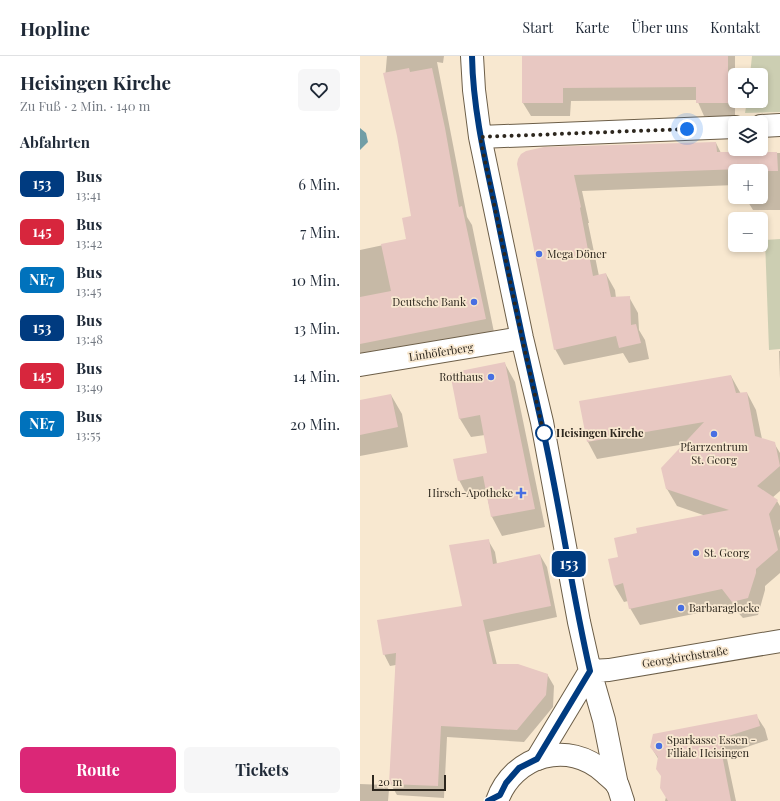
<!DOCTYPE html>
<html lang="de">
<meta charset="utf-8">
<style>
:root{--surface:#fff;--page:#f6f6f7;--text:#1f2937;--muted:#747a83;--line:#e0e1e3;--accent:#db2777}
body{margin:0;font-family:"Playfair Display",serif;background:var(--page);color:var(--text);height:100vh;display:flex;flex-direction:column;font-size:15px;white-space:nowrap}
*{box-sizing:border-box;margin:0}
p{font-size:13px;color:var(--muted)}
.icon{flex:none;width:22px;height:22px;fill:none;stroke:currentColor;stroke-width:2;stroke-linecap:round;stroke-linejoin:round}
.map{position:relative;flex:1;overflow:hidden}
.drawer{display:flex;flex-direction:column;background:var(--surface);width:360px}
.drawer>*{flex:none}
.badge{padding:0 8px;border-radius:6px;font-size:14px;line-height:26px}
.fabs{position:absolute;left:368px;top:12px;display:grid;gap:8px}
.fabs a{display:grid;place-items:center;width:40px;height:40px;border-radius:6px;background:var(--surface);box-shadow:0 2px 6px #0003;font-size:20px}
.scale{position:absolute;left:12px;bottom:10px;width:74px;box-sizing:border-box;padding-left:4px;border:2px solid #2d271e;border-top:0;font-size:11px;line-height:14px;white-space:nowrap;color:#2d271e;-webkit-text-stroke:3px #f8e8d0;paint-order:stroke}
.you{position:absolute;width:20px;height:20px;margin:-10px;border:3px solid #fff;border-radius:50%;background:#1a73e8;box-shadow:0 0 0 6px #1a73e833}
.map>.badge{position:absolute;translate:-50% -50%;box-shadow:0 0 0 2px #fff}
h2{padding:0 20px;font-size:15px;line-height:36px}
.round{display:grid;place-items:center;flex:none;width:42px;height:42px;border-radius:6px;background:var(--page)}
.headline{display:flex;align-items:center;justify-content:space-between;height:68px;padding:0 20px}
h1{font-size:19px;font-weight:700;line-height:30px}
.cta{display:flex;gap:8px;margin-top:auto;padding:8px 20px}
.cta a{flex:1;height:46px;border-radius:6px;background:var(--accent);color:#fff;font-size:16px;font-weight:700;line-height:46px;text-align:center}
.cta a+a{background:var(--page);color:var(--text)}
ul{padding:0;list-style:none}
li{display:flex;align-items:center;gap:12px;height:48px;padding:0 20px}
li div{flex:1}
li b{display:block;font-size:15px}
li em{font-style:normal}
li .badge{min-width:44px;font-weight:700;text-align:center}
header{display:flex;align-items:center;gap:24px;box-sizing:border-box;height:56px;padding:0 20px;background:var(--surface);border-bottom:1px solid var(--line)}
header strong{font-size:19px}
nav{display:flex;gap:22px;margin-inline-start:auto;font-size:14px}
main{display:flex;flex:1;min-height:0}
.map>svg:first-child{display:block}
.green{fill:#ccceb2}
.water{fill:#729ea6}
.shadow{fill:#0003}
.building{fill:#e8c8c2}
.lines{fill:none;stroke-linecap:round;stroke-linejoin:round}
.minor-casing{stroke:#6c5e48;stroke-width:24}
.secondary-casing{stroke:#6c5e48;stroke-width:24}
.minor{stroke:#fff;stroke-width:22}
.secondary{stroke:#fff;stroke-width:22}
.line-casing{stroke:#fff;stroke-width:9}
.line{stroke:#003b80;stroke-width:6}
.walk{stroke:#2d271e;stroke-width:4;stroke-dasharray:0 7.2}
.poi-dot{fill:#476fe2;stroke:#f8e8d0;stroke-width:1.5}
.stop-dot{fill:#fff;stroke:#003b80;stroke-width:2}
.labels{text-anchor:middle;stroke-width:3.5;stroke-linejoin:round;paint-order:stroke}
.poi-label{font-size:11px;fill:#2d271e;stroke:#f8e8d0;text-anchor:start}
.street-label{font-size:11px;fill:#2d271e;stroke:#f8e8d0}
.stop-label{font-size:11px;font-weight:bold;fill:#2d271e;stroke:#f8e8d0;text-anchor:start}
</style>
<header>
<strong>Hopline</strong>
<nav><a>Start</a><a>Karte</a><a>Über uns</a><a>Kontakt</a></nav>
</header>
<main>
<section class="drawer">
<div class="headline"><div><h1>Heisingen Kirche</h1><p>Zu Fuß · 2 Min. · 140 m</p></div><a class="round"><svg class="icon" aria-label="heart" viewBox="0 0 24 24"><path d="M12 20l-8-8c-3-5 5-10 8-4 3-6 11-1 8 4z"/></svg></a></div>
<h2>Abfahrten</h2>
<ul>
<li><span class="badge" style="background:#003b80;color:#fff">153</span><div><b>Bus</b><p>13:41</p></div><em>6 Min.</em></li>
<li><span class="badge" style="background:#d7263d;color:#fff">145</span><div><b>Bus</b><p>13:42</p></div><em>7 Min.</em></li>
<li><span class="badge" style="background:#0072bc;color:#fff">NE7</span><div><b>Bus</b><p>13:45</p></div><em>10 Min.</em></li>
<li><span class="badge" style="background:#003b80;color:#fff">153</span><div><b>Bus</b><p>13:48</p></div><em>13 Min.</em></li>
<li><span class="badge" style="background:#d7263d;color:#fff">145</span><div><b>Bus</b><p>13:49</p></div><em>14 Min.</em></li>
<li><span class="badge" style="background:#0072bc;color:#fff">NE7</span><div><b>Bus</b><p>13:55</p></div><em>20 Min.</em></li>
</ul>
<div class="cta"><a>Route</a><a>Tickets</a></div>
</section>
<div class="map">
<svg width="420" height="745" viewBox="0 0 420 745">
<rect width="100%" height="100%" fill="#f8e8d0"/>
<path class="green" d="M392,0h28v56l-35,1 2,-12h14v-26h-11z
M420,183v110l-11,1 -4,-110z"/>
<path class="water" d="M0,72l6,5 2,9 -8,8z"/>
<path class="shadow" d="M27,0h57l-1,7 -6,-1 30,155 5,8 23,112 -135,27v-114l47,-10 5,-23 -14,-81 -13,-57z
M163,0h212v60h-31l-7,-16 -126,1 -1,15h-39l-8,-13z
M356,87l5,10h59v57h-27l-8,-13h16v-26h-26v14l-153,6 7,32h-1l11,53 7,-2 9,16 1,8 13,-1 9,16 1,17 6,10 4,19 -20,4 -6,-10 -59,12 -9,-16 -37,-185z
M419,295h1v28z
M145,308l10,18 30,145 -43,9 -10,-19 -5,-21 -18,3 -10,-19 29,-26 -3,-19 -14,2 -11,-18 -8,-46z
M371,320l10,18 6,-1 9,17 6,29 12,4 6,10v38l-8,7 5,3 3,5v23l-2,2 2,7v35l-15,13v4l-7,25 -15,3 -11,-12 -92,19 -10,-17 -2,-7 -4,1 -10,-17 5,-28 87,-41 -29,-10 -10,-17 18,-45 -88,15 -9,-17 -8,-40z
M31,339l11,19 6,33 -48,9v-55z
M128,484l7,12 2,12 43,-9 7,12 10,50 -68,15 8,33 50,9 7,12 -1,21 -29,35 -77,-5 -3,61 -47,-3 -7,-12 6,-118 -6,1 -6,-12 80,-48z
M396,659l9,14 3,11 -42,14 10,47h-71l1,-4 -7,-37 -8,-13z
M0,728l26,1 3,5 -1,11h-28z"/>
<path class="building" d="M162,0h206v47h-32v-16l-133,1v15h-41z
M49,12l1,4 22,-4 13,60 14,79 3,-1 24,113 -126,25v-47l31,-6 -10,-47 25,-5 -4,-21 9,-2 -14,-80 -14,-63z
M356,86l1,10h60l1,19h-36v-2l-168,6 7,32 -1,1 13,68 13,-3 5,24 19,-1 1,29 5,-1 5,19 -22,5 -3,-12 -62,14 -37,-186 1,-5 3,-5 5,-3 18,-4z
M145,306l30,147 -44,8 -8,-41 -25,5 -5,-22 34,-6 -7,-38 -21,4 -9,-46z
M371,319l5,18 11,-1 8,44 20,6 5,24 -23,20 21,14 -9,14 9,36 -22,19v4l-8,25 -16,4 -10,-13 -93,20 -6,-26 -9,3 -6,-27 10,-2 -4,-19 23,-5 -1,-5 93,-18 -63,-21 -5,-21 43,-46 -117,20 -8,-41z
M31,338l7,33 -38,8v-35z
M129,483l4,25 47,-10 11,52 -68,14 10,44h25l30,10 -2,21 -29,35 -76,-4 -3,60 -49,-2 7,-131 -13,2 -6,-35 85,-14 -13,-61z
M397,658l3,12 -41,13 12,62h-63l-8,-13 1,-12 -5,-7 2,-12 -8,-10 3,-13z"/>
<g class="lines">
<defs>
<path id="minor" d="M112,0l2,34 6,47 42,201 20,84 37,200 11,49 14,49 13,65
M401,70l19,-1
M120,81l255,-10
M0,309l162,-27
M230,615l19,-1 171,-29
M177,703l53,-88"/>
<path id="secondary" d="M137,745c16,-46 72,-62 108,-28 4,4 10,8 13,13 2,5 3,10 5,15"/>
</defs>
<use href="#minor" class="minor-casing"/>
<use href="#secondary" class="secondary-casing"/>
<use href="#minor" class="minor"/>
<use href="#secondary" class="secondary"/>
</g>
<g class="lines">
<defs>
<path id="line" d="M112,0c1,53 13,104 24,155 14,70 29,140 45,210 19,83 30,167 49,250l-53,88 -18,9 -13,15 -6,12 -12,6"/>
</defs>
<use href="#line" class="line-casing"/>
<use href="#line" class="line"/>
<path class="walk" d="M184,377v2l-22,-97 -42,-201 207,-8"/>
</g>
<g class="poi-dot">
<circle cx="179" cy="198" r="4"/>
<circle cx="114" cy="246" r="4"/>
<circle cx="131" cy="321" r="4"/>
<circle cx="354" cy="378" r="4"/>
<path d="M159 431h4v4h4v4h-4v4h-4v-4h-4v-4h4z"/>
<circle cx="336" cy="497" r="4"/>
<circle cx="321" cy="552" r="4"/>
<circle cx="299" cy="690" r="4"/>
</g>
<circle class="stop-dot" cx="184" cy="377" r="8"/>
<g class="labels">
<g class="poi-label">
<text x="187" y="202">Mega Döner</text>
<text x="106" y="250" text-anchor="end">Deutsche Bank</text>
<text x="123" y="325" text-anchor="end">Rotthaus</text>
<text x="354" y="395" text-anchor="middle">Pfarrzentrum<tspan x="354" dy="13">St. Georg</tspan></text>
<text x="153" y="441" text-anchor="end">Hirsch-Apotheke</text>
<text x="344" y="501">St. Georg</text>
<text x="329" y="556">Barbaraglocke</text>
<text x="307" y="688">Sparkasse Essen -<tspan x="307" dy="13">Filiale Heisingen</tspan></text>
</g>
<g class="street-label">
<text transform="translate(81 296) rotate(-9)" y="4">Linhöferberg</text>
<text transform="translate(325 601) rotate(-9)" y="4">Georgkirchstraße</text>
</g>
<g class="stop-label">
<text x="196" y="381">Heisingen Kirche</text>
</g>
</g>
</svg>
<div class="fabs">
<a><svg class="icon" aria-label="locate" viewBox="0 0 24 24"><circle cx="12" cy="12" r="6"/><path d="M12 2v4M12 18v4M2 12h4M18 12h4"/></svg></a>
<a><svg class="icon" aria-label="layers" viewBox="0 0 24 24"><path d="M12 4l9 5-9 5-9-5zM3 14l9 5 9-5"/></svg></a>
<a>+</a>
<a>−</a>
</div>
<div class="scale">20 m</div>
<div class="you" style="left:327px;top:73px"></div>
<b class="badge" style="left:209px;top:508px;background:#003b80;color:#fff">153</b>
</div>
</main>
